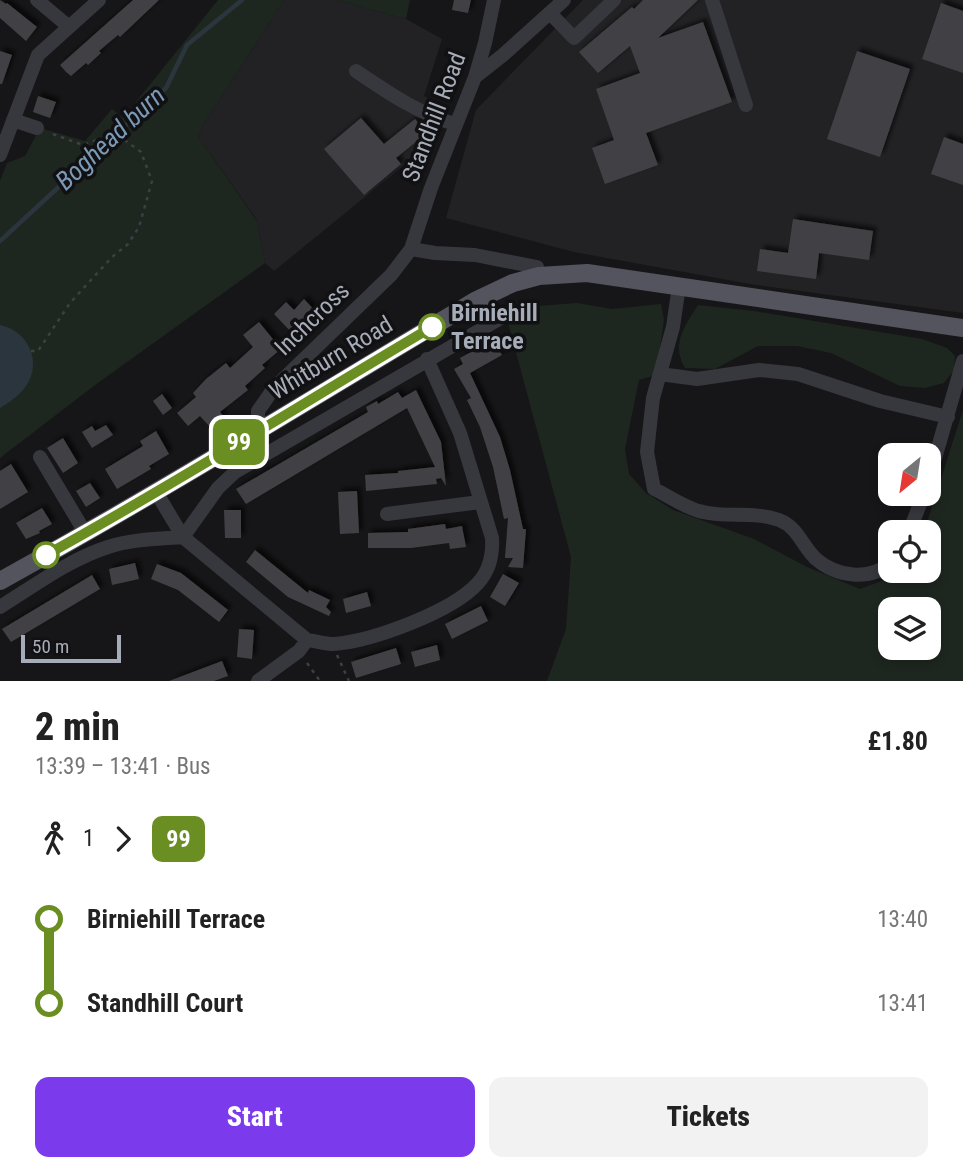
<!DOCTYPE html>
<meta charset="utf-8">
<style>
:root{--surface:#fff;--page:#f2f2f2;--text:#222;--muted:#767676;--accent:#7c3aed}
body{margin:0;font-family:"Roboto Condensed",sans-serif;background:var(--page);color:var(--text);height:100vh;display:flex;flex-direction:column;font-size:26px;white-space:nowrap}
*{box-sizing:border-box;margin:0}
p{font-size:23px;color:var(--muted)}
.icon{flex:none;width:38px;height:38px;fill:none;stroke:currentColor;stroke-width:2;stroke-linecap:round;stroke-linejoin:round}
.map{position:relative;height:681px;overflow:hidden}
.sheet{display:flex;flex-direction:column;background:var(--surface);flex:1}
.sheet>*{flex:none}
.badge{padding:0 14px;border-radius:10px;font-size:24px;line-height:46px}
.needle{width:46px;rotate:210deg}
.buttons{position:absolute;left:878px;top:443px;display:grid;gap:14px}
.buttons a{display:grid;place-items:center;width:63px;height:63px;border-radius:14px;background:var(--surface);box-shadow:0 4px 10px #0003;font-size:35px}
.scale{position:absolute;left:21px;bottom:18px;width:100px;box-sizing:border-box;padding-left:7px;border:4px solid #a7acb9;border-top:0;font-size:19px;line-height:24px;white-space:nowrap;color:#a7acb9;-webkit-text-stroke:5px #111113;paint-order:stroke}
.map>.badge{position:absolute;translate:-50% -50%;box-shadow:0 0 0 4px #fff}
.legs{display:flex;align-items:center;gap:10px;height:77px;padding:0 35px;font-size:23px}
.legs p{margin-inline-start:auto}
.head{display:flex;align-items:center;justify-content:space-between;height:119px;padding:0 35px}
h1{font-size:38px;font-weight:800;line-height:52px}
.primary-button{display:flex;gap:14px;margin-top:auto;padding:14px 35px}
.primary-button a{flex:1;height:80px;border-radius:14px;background:var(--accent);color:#fff;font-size:28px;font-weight:800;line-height:80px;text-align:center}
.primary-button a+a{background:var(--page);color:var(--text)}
ul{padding:0 35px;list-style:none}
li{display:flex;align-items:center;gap:24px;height:84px;font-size:26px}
li i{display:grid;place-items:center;width:10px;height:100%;margin:0 9px;background:currentColor}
li i::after{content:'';width:18px;height:18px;margin:-9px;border:5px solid;border-radius:50%;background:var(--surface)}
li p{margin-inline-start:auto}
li:first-child i{background:linear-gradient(#0000 50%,currentColor 0)}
li:last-child i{background:linear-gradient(currentColor 50%,#0000 0)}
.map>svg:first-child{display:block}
.built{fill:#222225}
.green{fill:#1e271f;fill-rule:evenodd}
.water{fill:#2b353d}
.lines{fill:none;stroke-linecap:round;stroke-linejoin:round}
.stream{stroke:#2b353d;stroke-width:4.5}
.building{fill:#404145;filter:url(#shadow)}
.path{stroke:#3d3f45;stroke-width:2.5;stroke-dasharray:3.5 5;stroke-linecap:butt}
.minor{stroke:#37383e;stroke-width:14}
.major{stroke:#53545d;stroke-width:18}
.line-1-casing{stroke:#fff;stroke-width:16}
.line-1{stroke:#6b8e23;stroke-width:10}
.stop-1-dot{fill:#fff;stroke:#6b8e23;stroke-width:3.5}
.labels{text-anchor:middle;stroke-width:7;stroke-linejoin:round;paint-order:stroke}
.street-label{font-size:24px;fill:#a7acb9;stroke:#111113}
.stop-label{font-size:24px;font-weight:bold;fill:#a7acb9;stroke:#111113;text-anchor:start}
.water-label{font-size:26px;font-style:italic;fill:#7c99b6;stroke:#111113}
</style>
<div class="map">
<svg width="963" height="681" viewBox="0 0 963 681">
<defs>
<filter id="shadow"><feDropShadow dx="4" dy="-4" stdDeviation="2" flood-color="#0009"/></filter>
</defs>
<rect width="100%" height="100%" fill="#161618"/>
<path class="built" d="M284,0h53l69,19 36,20 -18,57 22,11 -11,33 -161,131 -9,-8 -8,-43 -60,-85z
M583,0h380v313l-213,-29 -176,-32 -128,-34 30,-108z"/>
<path class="green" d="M218,0h66l-87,135 60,86 8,42 -170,122 -95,73v-277l7,-18 18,-7 15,-28 45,13 27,-32 11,9z
M337,0h73l-4,19z
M577,303l35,6 49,-5 3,16 -8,55 -17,5 -14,69 4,25 17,19 27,17 81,29 53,28 53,22 35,-13 4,-5 30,-1v-38h-5l39,-122v271h-416l19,-52 5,-72 -65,-242 19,-8zM891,609h38v39h-38z
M698,305l56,6 168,28 25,9 8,8 -1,14 -10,13 -19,5 -25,-2 -69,-33 -34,-7h-39l-43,23 -30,-1c-14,-24 -1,-41 13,-63z"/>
<path class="water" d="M0,325c25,5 41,32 29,56 -6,12 -19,21 -29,27z"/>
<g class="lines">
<path class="stream" d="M0,241l166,-153 21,-43 55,-45"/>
</g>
<path class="building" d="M0,0l6,4 1,-1 30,24 -11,14 -26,-23z
M133,0h26l-39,37 -2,-2 -19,16 2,2 -13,12 -2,-2 -15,13 -5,-4 -6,-7z
M454,0h17l-3,13 -16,-3z
M643,0h55l-40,38 45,-16 29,80 -86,31 12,32 -53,19 -13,-36 22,-8 -18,-51 44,-16 -10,-27 -32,27 -19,-21 53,-45 2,2z
M941,3l22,8v62l-41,-14z
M0,51l12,4 -10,29h-2z
M857,51l53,18 -30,88 -53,-18z
M38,96l18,6 -6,16 -17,-6z
M361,118l23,26 31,-25 12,14 -31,25 5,6 -37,31 -40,-46z
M944,137l19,7v41l-32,-11z
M793,219l80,12 -4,29 -50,-7 -3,26 -59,-8 3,-22 28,4z
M304,299l13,14 -23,22 -20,-21 12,-12 8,8z
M259,322l22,27 -19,16 3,3 -20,18 3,4 -28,22 4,5 -13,11 -11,-12 -12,10 -11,-13 19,-16 -3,-4 13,-14 20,-16 4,5 23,-21 -10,-12z
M493,340l9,15 -32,18 30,64 10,33 13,59h3l-3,39 -15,-1 5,-9h-8l3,-40 -4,1 -11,-52 -13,-40 -13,-27 4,-2 -17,-29 9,-5 -3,-6z
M416,390l25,52 5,44 -5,-8 -5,1 1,5 -71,7 -1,-16 33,-2v-2l37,-4 -28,-59 -161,96 -10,-15 132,-77 -2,-5 11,-6 1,3 20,-12 4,6z
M162,394l10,14 -9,7 -10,-14z
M106,425l7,10 -21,13 -10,-16 10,-6 3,5z
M156,431l13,23 -20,12 2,3 -34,20 -12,-20 38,-23 -3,-5z
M63,438l15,25 -15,10 -16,-25z
M11,464l17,28 -28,17v-38z
M90,483l10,15 -14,9 -10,-16z
M357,491l2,42 -19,1 -2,-42z
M42,508l10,16 -13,7 1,2 -14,6 -10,-16z
M224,510h17v28h-16z
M445,524l1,5 16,-3 4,21 -16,2 -1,-6 -38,5h-43v-15l40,-1v-3z
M255,550l53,43 1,-3 21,10 -4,7 5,5 -2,4 -41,-19 -42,-35z
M135,563l4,16 -27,6 -3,-16z
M157,564l24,9 47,37 -9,12 -41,-32 -27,-11z
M503,574l16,9 -14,23 -15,-9z
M92,575l8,14 -89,53 -9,-13z
M367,592l4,14 -25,7 -3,-14z
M481,606l7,15 -36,18 -7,-15z
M239,629l15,1 -2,29 -15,-2z
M437,645l3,15 -25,7 -4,-15z
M396,648l5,16 -45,14 -5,-16z
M222,661l6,15 -14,5h-45z"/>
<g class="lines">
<path class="path" d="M31,351h7l32,-48 42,-46 16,-13 11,-17 13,-46 -11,-29 -22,-16h-12l-24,9 -33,-12
M337,655l12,26
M307,663l13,18"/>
<path class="minor" d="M37,0l31,26
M712,0l34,105
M550,13l24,25 40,-38
M356,71c31,21 63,43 99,53
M475,77l28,-22 61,-55
M13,120l24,8
M0,155l38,-100 61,-55
M411,249l24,4 40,2 62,12 2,9
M679,286l-6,41 -20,71 -6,54 7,37c15,7 33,20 49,23 25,6 51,-1 76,8 19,7 23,26 37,39 21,18 53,22 75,4
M660,374l37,5 62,-9 39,4 82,27 68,16
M258,430v-19l16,-23 117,-113 20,-26 20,-61 44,-111 10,-34 9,-43
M40,457l46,77
M929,479l34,-118
M156,492l27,45 124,103c9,1 18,4 27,4 38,-3 118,-32 144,-61 12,-13 15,-28 14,-45l-32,-105 -33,-74
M387,514l93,-12
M909,532l15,-38
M0,607c34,-21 70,-48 108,-60 24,-8 50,-8 75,-10l35,-49 17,-16 271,-157
M258,681l41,-30 8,-11"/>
<path class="major" d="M0,581c161,-89 317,-186 475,-280l38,-18 26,-7 48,-3 376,55"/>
</g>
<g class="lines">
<defs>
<path id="line-1" d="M46,555c131,-72 257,-152 386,-228"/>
</defs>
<use href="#line-1" class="line-1-casing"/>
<use href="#line-1" class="line-1"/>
</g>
<g class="stop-1-dot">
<circle cx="432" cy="327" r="12"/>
<circle cx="46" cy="555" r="12"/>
</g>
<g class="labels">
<g class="street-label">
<text transform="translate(434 117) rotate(-69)" y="8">Standhill Road</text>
<text transform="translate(312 319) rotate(-44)" y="8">Inchcross</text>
<text transform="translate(331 358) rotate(-31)" y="8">Whitburn Road</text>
</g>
<g class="stop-label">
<text x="451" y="321">Birniehill<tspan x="451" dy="28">Terrace</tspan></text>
</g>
<g class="water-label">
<text transform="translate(110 138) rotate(-43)" y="9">Boghead burn</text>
</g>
</g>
</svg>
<div class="buttons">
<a><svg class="needle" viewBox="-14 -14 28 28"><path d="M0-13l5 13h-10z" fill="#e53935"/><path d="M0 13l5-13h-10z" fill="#767676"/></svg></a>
<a><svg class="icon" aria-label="locate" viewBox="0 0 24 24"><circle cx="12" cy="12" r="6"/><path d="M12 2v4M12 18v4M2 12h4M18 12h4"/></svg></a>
<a><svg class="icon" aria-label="layers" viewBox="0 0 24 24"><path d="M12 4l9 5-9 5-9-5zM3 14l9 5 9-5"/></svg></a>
</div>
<div class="scale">50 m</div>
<b class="badge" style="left:239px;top:442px;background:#6b8e23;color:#fff">99</b>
</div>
<section class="sheet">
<div class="head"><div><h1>2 min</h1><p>13:39 – 13:41 · Bus</p></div><b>£1.80</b></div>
<div class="legs"><svg class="icon" aria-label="walk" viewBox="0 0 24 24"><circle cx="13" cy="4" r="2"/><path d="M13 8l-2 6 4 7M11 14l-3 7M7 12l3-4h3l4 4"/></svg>1<svg class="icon" aria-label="forward" viewBox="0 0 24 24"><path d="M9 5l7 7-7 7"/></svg><b class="badge" style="background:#6b8e23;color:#fff">99</b></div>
<ul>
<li><i style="color:#6b8e23"></i><b>Birniehill Terrace</b><p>13:40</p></li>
<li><i style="color:#6b8e23"></i><b>Standhill Court</b><p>13:41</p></li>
</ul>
<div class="primary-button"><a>Start</a><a>Tickets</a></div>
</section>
